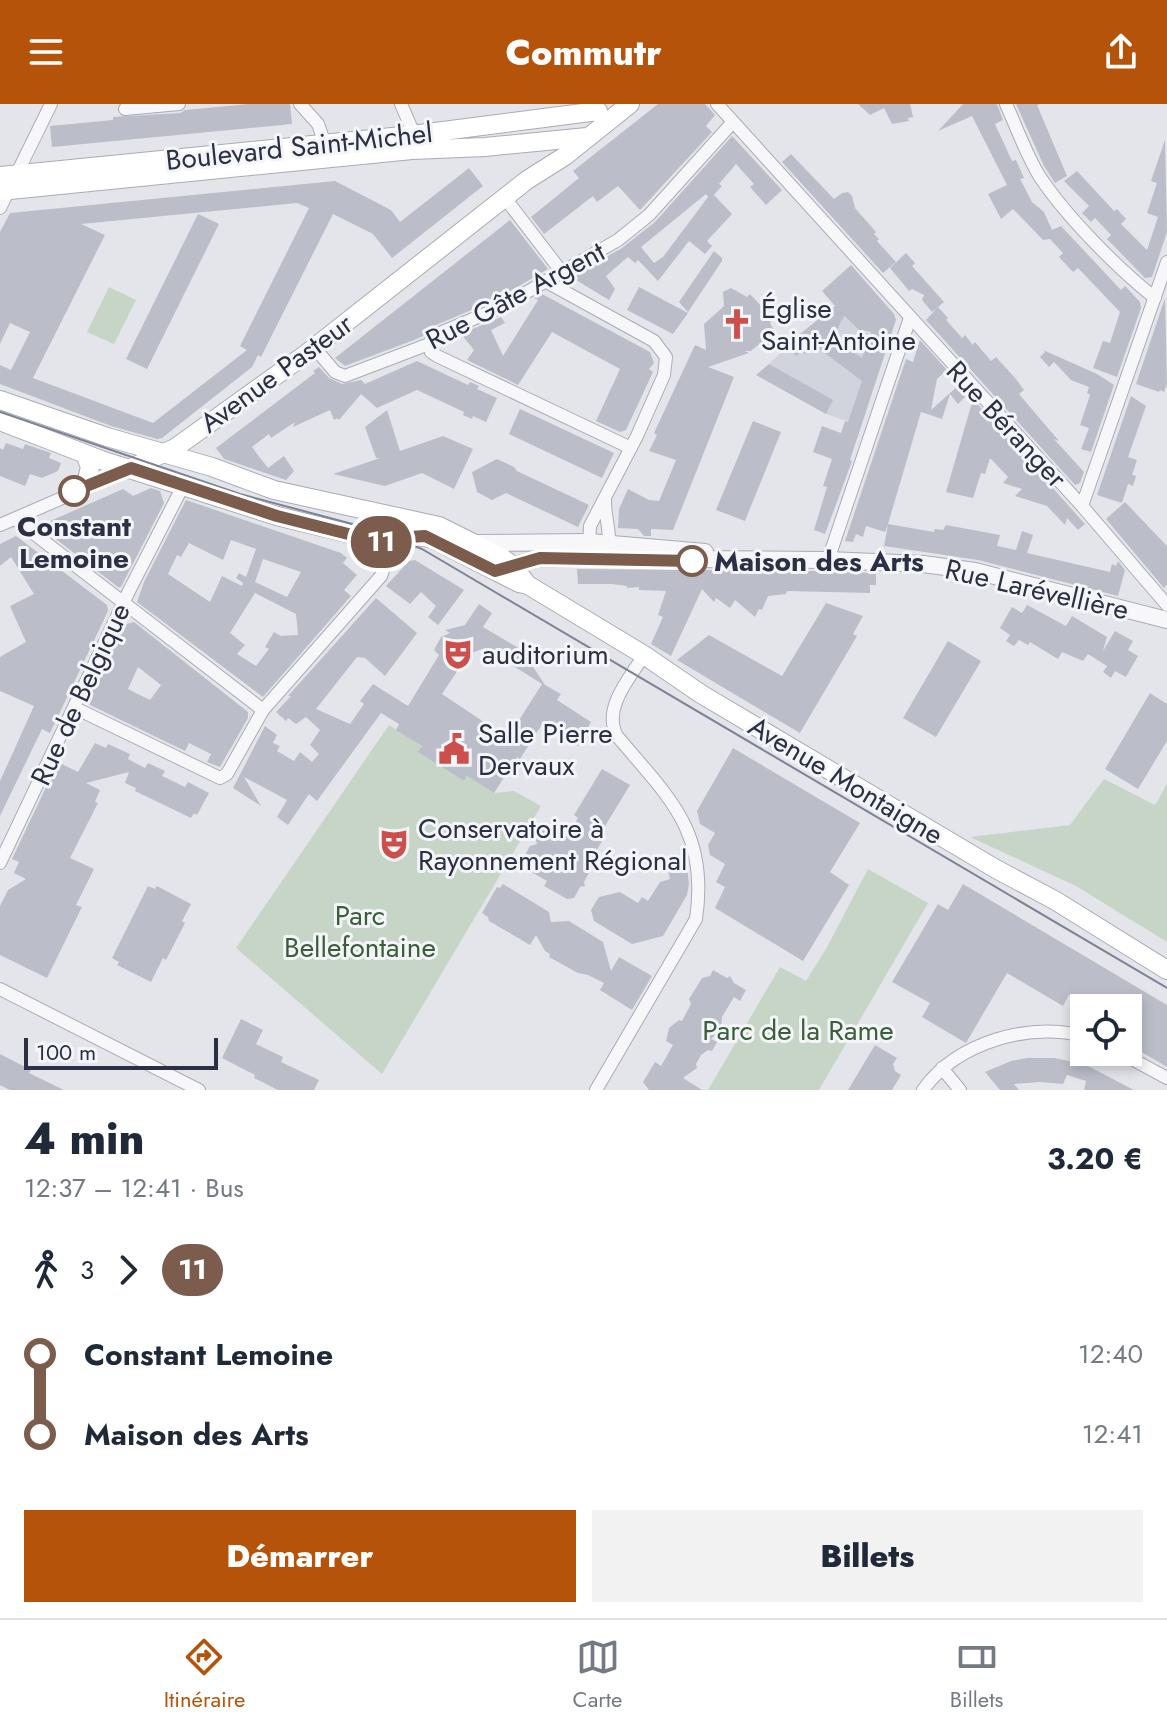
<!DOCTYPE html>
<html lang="fr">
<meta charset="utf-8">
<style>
:root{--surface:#fff;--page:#f2f2f3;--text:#1f2937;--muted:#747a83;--line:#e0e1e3;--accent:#b45309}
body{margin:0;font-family:Jost,sans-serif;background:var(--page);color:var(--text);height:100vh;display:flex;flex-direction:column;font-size:30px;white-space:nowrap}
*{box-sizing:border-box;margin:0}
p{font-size:26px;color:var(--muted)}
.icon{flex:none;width:44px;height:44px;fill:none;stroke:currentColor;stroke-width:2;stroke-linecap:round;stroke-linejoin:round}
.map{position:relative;height:986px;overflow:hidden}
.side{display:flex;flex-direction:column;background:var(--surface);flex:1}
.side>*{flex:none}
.badge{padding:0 16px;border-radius:26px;font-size:28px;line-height:52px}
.controls{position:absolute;left:1070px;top:890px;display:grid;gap:16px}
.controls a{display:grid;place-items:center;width:72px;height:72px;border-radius:0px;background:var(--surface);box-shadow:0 4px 12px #0003;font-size:40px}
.scale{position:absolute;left:24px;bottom:20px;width:194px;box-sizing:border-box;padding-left:8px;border:4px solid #2b3044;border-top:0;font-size:22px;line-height:28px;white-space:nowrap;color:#2b3044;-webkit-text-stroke:6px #f4f5f9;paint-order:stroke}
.map>.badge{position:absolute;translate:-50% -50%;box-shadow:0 0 0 4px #fff}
.legs{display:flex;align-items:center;gap:12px;height:88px;padding:0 24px;font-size:26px}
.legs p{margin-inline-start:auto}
.overview{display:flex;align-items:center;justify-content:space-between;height:136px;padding:0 24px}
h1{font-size:44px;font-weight:800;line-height:60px}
.button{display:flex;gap:16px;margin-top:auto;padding:16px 24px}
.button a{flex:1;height:92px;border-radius:0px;background:var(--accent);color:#fff;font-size:32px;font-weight:800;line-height:92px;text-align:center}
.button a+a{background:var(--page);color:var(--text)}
ul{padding:0 24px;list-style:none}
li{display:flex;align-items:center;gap:28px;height:80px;font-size:30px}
li i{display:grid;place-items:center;width:12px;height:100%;margin:0 10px;background:currentColor}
li i::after{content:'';width:20px;height:20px;margin:-10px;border:6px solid;border-radius:50%;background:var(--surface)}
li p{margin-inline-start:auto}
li:first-child i{background:linear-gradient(#0000 50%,currentColor 0)}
li:last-child i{background:linear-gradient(currentColor 50%,#0000 0)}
header{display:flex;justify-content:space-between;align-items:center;height:104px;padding:0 24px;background:var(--accent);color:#fff;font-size:36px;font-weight:800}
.tabs{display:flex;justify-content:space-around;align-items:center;height:112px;border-top:2px solid var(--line);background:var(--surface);font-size:22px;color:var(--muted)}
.tabs a{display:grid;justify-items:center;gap:4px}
.tabs .current{color:var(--accent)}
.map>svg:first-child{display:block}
.built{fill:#d2d4dd}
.green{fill:#c6d5c5}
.building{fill:#bbbec9;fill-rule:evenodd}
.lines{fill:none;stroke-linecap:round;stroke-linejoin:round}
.minor-casing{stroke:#a9abb6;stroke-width:14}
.tertiary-casing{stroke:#a9abb6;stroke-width:18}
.secondary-casing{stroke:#a9abb6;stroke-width:20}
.minor{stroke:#f7f7fa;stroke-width:12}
.tertiary{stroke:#f7f7fa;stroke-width:16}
.secondary{stroke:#fff;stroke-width:18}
.tram{stroke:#7d8295;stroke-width:2}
.line-1-casing{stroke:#fff;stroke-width:18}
.line-1{stroke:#7b5c4d;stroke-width:12}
.stop-1-dot{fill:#fff;stroke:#7b5c4d;stroke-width:4}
.labels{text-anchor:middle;stroke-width:6;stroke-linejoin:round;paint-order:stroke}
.street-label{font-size:28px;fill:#2b3044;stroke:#f4f5f9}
.poi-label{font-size:28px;fill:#2b3044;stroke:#f4f5f9;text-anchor:start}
.stop-label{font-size:28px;font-weight:bold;fill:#2b3044;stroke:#f4f5f9}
.park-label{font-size:28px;fill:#3a5f39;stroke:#f4f5f9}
</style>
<header><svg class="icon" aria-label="menu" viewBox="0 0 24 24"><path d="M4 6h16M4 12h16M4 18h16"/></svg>Commutr<svg class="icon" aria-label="share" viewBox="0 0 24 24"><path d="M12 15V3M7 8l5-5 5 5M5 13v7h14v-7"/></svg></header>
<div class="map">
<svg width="1167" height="986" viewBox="0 0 1167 986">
<rect width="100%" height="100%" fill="#e4e5eb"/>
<path class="built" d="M833,203l26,23 30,10 -28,86 -35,-12 -70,-39z"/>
<path class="green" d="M109,183l27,13 -22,44 -27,-12z
M389,621l33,21 -3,6 45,29 3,-5 27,17 20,-2 27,15 -159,268 -146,-126z
M1104,675l51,26 12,-21v158l-91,-56 -106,-49 100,-12z
M868,765l60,34 -109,187h-111l72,-123 26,14 20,-32z"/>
<path class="building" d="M249,0h41l2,20 -240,23 -2,-21 63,-6v-3l67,-4 5,-3z
M658,0h47l10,11 -9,11 6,6 -72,78 -22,-24 -21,16 -4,-6 -49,38 -13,-17 48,-39 -6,-7z
M858,0h52l3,13 -5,1 1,3 -17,3 -8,-16 -14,7z
M963,0h34l6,16 -8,4 17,37 4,-1 8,18 -4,1 12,23 12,10 8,18 9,-4 60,64 4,-4 15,16 1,6 -24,69 -24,-9 10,-27 7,2 10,-31 -42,-44 -5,4 -14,-15 4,-4 -13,-14 -7,1 -30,-31 -12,10 -13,-25 19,-9 -35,-69 -34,15z
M1016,0h24l-3,1 30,71 -12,7 -11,-17z
M732,32l50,54 -16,15 -16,-18 4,-3 -18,-20 -17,20 3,2 -8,9 18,19 -25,27 5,5 -7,8 -16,-13 -31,40 -20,-21 -3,3 -7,-6 -22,19 9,13 -6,11 -38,-23 51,-29 33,-26zM706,90l2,3 -45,60 -9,6 -13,-16z
M1165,36l2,92 -15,45 -7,1 -38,-39 4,-4 -16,-17 -4,4 -9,-9 7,-7 -25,-25 13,-10 37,40 3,-2 9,10 -5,5 26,26 11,-33 -11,-4 10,-30 -6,-2z
M791,50l43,45 8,-6 6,-1 4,4 3,12 21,24 -2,2 5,5 -2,2 19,21 -13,11 -101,-111z
M469,64l14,18 -91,72 -19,-24 -40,-20 -72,143 -3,-2 -6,12 -90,71 -5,1 -46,-13 -111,-42v-19l11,5 19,-38 -20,-9 -10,21v-112l10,-19 325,-32 56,29 9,12zM297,99l12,5 -69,138 7,4 -94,73 -120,-45 72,-143 -24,-11z
M198,110l21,10 -72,145 -21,-10z
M510,116l38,49 -53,31 -66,28 -6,8 -9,4 -69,26 -10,-8z
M714,147l8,7v3l-34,51 -9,-10z
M906,149l9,10 -3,3 32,36 -6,5 10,11 -2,2 16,18 3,-3 8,10 2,-3 16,19 5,-4 20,22 8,11 -5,4 40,47 -5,-2 30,33 -4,11 -5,2 -149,-165 11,-12 -5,4 -10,-12 2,-5 -12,-6 -3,2 -19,-23z
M851,161l43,49 2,6 -46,140 2,1 -27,73 -11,-4 13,-43 -4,-1 9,-27 -19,-7 9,-26 19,7 4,-12 3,1 14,-41 -48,-36 -10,9 -2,-3 -6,5 -10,-11 49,-39 -13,-15zM844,212l15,14 12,2 -9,26 -29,-20z
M639,183l49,26 -15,21 -46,-24z
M731,184l16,9 3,-3 23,25 -3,3 2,5 9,11 -9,9 -14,-2 -7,6h-6l4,2 -41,14 26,10 -61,153 -22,-1v7h-7l-6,-7 -20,-1 1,-19 9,-20 21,11 10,1 17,-41 -27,-9 8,-16 -3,-2 41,-88 11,5 -2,-26 20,-18 -1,-14z
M542,190l108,58 4,11 -5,6 4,3 -27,58 -6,2 -24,-11 24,-52 -68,-37 -34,53 -51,-25 7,-10 -13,-16 40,-17 4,6 -14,7 12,26 35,-56 -4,-2z
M1165,194l2,86 -3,8 -4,-2 -1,2 -23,-8z
M920,236l27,30 -10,9 -6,31 28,-25 9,9 -10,10 -8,-10 -8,25 -21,-7 -33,112 46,8 1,-3 8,1 3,-5 54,10 -3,11 19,4 6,-19 11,4 -6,18 83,19 2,-8 4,2 2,-5 7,9 -7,26 -140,-36 -94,-14 4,-21 -3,7 -19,-6 -3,11 -7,-3 -3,8 -8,-1 61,-182 7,3z
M1043,246l54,24 17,11 -23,67 -10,-3 8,-21 -9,-3 10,-30 -3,-2 2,-6 -18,-7 -17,-18 -5,5 -9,-10 5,-5z
M417,257l51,24 2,-3 9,4 -2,3 20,9 -11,24 -13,-6 -1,3 -9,-4 1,-3 -47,-22 -40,18 -16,-14 -22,26 -2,-2 -3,2 -4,-10 -37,17 2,-5 -24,16 -2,-4 -17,13 16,21 16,-12 10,15 -8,9 -62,-21 -8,-11 99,-75 -2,-2 6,-4 10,11 13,6 19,-4 4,4z
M769,260l64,36 -7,14 -70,-39z
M1131,292l15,10 -18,51 9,3 -5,15 4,1 -3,10 -5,-2 -6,19 -25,-8z
M973,295l112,125 -7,6 -11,-12 -2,7 -18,-19 -32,-10 7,-7 -19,-6 5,-6 -18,-19 -5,16 -4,-1 -8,25 -27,-6z
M520,305l94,44 -12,25 -93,-44z
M387,306l13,41 43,-15 30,13 -19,40 -32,-16 -37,13 -52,-12 47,-16h-4l-11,-31z
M753,317l28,11 -36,89 -29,-11z
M6,339l17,6 2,-5 26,9 -2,5 12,5 -3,8 -16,7 -12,-4 -5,12 -25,-10v-28l3,2z
M497,355l17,8 3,4 72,34 -11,22 -72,-34 -14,7 -15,-8 -5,-20z
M151,384l9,3 4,12 -43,84h-3l-79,-61 84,-37 10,7z
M186,396l155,53 6,5 -4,5 14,12 -13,15 7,6 -88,101 -126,-95 7,-20zM231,436l25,9 -10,28 -7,-4 -3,5 7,5 -1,3 -20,-10 -12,26 -42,-28 9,-19 4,2 8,-14 34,17zM263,455l38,13 -14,25 -32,-15zM255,489l41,21 2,21 -17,1 -7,-4 -9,15 4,2 -13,17 -19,-12 8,-9 -15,-12z
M1125,398l42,44v38l-3,4 -58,-69z
M16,432l91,69 1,6 -58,122 -8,-4 -42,87v-35l34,-75 -34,-15v-34l26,-15 -16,-36 24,-12 -23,-37 -11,9v-22z
M415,456l49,30 -26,35 -10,-8 8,-11 -15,-14 -11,12 -24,-18 23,-25z
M577,465l238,2 61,2v12h-6v8l-83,-2 -1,3 -18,2 -6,14 -3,-1 -4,8 -20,-17 -5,8 -14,-10 -2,4 -12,-13 -31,67 -20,-12 12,-27 -5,-2 8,-24 -27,-1v-3l-12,1v-2l-15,-2h-34z
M376,494l41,35 -32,43 -20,-18 -8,-1 -41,52 34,15 14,-20 -4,-3 13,-17 35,22 31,-51 -5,-5 7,-13 9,-4 -5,-3 20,-5 14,-21 13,9 -9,14 39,23 23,35 16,9 -4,6 34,22 -13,24 -10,-6 3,-4 -27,-15 -24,38 -3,-2 -23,36 -27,-17 -3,5 -46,-29 4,-6 -26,-16 3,-6 -18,-11 -64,88 -8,-7 -21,31 -11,-8 10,-17 -43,-23 17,29 -28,-18 32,-62 12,9 -4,8 7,3 -3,5 17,10 6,-9 12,10 7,-8 -9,-9 10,-15 -14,-13 -10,7 -8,-6 -2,3 -10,-9 15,-16h-3zM485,544l57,36 -28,44 -12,6 -60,-40 18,-27 5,3 9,-18z
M826,499l37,13 -10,18 4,2 -57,97 -123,-73 32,-25 73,41z
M1027,501l39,21 6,-10 35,21 -4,14 12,-20 18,10 -5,9 10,6 -12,21 -11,-6 -4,7 -8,-6 4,-6 -19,-12 -5,7 -21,-9 -4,7 -28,-17 -2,3 -9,-5 -5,6 -8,-5 4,-6 -10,-7 12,-21 10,6z
M134,518l114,90v6l-28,49 -13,-5 4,-8 -22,-11 -4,8 -99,-48 37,-78zM138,563l23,18 -11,15 -22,-11z
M948,537l33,20 -45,76 -33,-19z
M1150,589l17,11v37l-29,48 -33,-20z
M95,639l11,5 2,-4 22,10 -2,5 17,9 3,-5 17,8 -3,5 23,11 3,-5 21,11 -12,22 -3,-2 -3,5 -56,-27 1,-3 -11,-5 4,-11 -43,11 14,7 -5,12 3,1 -28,55 24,11 -18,36 6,2 -35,71 -47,-23v-49l8,-16 18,-11 -12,-6 5,-11 -7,-3 46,-97 20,10z
M733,644l127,75 -30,49 19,13 -46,76 -88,-53 10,-21 -9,-5 9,-18 -15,-9 -2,-10 7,-12 -15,-9 -3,-13z
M602,665l28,16 -28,46 4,3 -16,28 -2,6 3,1 -7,13 1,4 -5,1 -6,11 -7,1 -23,-13 3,-5 -19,-11 -3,-15 5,-9 7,-2 -2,-7 8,-14 24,13 11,-18 -4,-3z
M686,755l3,25 -2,11 -24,41 -31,8 -38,-23 -3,-11 8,-13 21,-5 18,11 4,-6 6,4 12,-19 10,-3 -3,-13z
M503,780l46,28 2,10 18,-1 34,21 8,29 8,-14 33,19 -20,34 -32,-20 4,-7 -16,-8 -10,-2 -29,-16 1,-3 -5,-3 -9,-16 -6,10 -41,-24 -1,-4 -6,-4 15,-26 3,1z
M963,780l204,121v62l-39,-23v-36h-36l-23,-13 -6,11 -56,-33 -41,70 -44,-26 8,-14 -38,-21 46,-78 10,6z
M148,782l7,3 2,-3 34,18 -9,17 3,2 -19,37 -3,-2 -12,24 -34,-17 2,-3 -7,-4z
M713,866l14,8 3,-2 4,7 12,7 -6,11 -6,-4 -12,20 -1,12 -10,10 6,3 -5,9 -4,-1 -7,5 -5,9 1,4 -14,10 19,12h-53l-6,-8 12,-20 6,4 12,-21 -7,-4 3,-13 10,-8 3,1 9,-17 -2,-5 13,-21 8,-2z
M241,915l22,11 -7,14 27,13 -2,5 38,18 -5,10h-36l-24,-12 1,-3 -33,-17z
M875,941l22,13 -4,6 2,7 6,4 -9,15h-44z
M0,950l31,16 -2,3 35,17h-54l-10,-5z
M1027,954h27l30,6 50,26h-50l2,-9 -19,-6 -4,9 -23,-2 -26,2 5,6h-19l-15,-18 26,-11z"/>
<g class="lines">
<defs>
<path id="minor" d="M300,0l18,20 7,20
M401,0l10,23 1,12
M717,0l365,402 85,99
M1006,0c11,24 20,51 34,73 26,39 77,91 115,121
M125,5l54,-5
M505,94l56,73
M0,104l51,-104
M545,177l109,60 12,16 -2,18 -27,61 -47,90 -1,22
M429,240l2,8 6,4 194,92
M314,243l21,25 10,4 84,-32 4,-8 66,-28 119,-68 31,-25 83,-92
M605,395c-1,16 8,40 2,52
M1082,402l85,-244
M15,415l248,191 118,-134 8,-22 -1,-11
M0,421l129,-56
M828,456l82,-242
M75,604l145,70 7,-4 36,-64
M0,759l129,-272 55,-107
M0,885l199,101
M1119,948l48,26
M942,964l18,22
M596,986l100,-171c13,-88 -27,-121 -79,-183 -15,-28 13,-58 27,-81
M923,986c34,-48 106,-68 161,-54"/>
<path id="tertiary" d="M473,439l116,-1 116,10
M501,465l39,-11 288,2 95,4 52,7 192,49"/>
<path id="secondary" d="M0,72l412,-41 186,-24
M0,87l412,-41 73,-3 102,-10
M0,296l107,37 105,30 62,23 165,36 62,31 11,8 15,19
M0,317l101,39 176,56 111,27 30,-7 15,3 86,44 9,2 116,70 57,39 295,175 60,32 111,69
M85,350l5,13 -4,18
M131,364l44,-20 131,-94 221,-174 38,-24 65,-52"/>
</defs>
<use href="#minor" class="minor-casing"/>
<use href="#tertiary" class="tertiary-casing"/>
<use href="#secondary" class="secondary-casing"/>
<use href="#minor" class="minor"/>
<use href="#tertiary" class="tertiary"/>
<use href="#secondary" class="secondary"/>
<path class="tram" d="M0,308l240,82 131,35 51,20 745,439"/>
</g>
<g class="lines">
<defs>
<path id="line-1" d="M74,387l57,-23 146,48 95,24 16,3 22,-6 15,-1 70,35 45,-13 152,3"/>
</defs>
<use href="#line-1" class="line-1-casing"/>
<use href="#line-1" class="line-1"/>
</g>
<defs>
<symbol id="church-bare" viewBox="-9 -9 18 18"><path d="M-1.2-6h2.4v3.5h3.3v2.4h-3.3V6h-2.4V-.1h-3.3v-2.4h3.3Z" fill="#cd4f4c" stroke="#f4f5f9" stroke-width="2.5" paint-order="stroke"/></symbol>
<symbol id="theatre-bare" viewBox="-9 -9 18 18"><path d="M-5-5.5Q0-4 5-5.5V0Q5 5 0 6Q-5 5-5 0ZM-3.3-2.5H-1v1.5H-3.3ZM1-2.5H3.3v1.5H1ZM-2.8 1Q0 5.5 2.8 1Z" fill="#cd4f4c" stroke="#f4f5f9" stroke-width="2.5" paint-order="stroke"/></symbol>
<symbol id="civic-bare" viewBox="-9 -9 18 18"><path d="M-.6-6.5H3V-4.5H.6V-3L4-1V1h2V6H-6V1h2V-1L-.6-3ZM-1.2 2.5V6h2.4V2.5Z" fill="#cd4f4c" stroke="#f4f5f9" stroke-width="2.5" paint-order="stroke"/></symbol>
</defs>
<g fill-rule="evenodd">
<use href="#church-bare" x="715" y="198" width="44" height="44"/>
<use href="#theatre-bare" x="436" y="528" width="44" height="44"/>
<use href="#civic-bare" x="432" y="623" width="44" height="44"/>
<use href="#theatre-bare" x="372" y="718" width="44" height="44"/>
</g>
<g class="stop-1-dot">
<circle cx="74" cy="387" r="14"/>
<circle cx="692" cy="457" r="14"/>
</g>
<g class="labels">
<g class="street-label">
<text transform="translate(299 42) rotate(-6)" y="10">Boulevard Saint-Michel</text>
<text transform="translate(515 191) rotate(-28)" y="10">Rue Gâte Argent</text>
<text transform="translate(276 269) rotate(-36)" y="10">Avenue Pasteur</text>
<text transform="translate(1007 320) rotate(47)" y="10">Rue Béranger</text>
<text transform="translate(1037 485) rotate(13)" y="10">Rue Larévellière</text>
<text transform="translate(80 590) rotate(-65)" y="10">Rue de Belgique</text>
<text transform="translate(846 676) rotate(31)" y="10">Avenue Montaigne</text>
</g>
<g class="poi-label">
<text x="761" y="214">Église<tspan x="761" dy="32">Saint-Antoine</tspan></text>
<text x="482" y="560">auditorium</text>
<text x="478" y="639">Salle Pierre<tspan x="478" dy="32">Dervaux</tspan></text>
<text x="418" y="734">Conservatoire à<tspan x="418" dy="32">Rayonnement Régional</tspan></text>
</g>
<g class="stop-label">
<text x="74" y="432">Constant<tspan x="74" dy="32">Lemoine</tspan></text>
<text x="714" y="467" text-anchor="start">Maison des Arts</text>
</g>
<g class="park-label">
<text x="360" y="821">Parc<tspan x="360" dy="32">Bellefontaine</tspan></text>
<text x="798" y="936">Parc de la Rame</text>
</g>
</g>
</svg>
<div class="controls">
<a><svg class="icon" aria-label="locate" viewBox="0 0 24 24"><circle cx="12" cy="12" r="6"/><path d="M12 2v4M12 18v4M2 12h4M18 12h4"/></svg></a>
</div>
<div class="scale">100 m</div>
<b class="badge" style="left:381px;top:438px;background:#7b5c4d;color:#fff">11</b>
</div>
<section class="side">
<div class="overview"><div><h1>4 min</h1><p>12:37 – 12:41 · Bus</p></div><b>3.20 €</b></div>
<div class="legs"><svg class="icon" aria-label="walk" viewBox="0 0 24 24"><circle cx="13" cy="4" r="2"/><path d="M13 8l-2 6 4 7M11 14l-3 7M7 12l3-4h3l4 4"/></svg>3<svg class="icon" aria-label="forward" viewBox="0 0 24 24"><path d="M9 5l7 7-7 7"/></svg><b class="badge" style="background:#7b5c4d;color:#fff">11</b></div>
<ul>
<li><i style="color:#7b5c4d"></i><b>Constant Lemoine</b><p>12:40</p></li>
<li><i style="color:#7b5c4d"></i><b>Maison des Arts</b><p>12:41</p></li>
</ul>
<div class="button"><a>Démarrer</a><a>Billets</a></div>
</section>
<nav class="tabs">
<a class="current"><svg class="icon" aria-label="directions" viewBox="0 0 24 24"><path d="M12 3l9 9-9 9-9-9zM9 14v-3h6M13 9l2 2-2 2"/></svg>Itinéraire</a>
<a><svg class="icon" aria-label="map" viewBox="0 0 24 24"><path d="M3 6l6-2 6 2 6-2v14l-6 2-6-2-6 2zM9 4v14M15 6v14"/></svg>Carte</a>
<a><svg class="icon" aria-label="tickets" viewBox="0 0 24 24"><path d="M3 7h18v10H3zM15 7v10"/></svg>Billets</a>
</nav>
